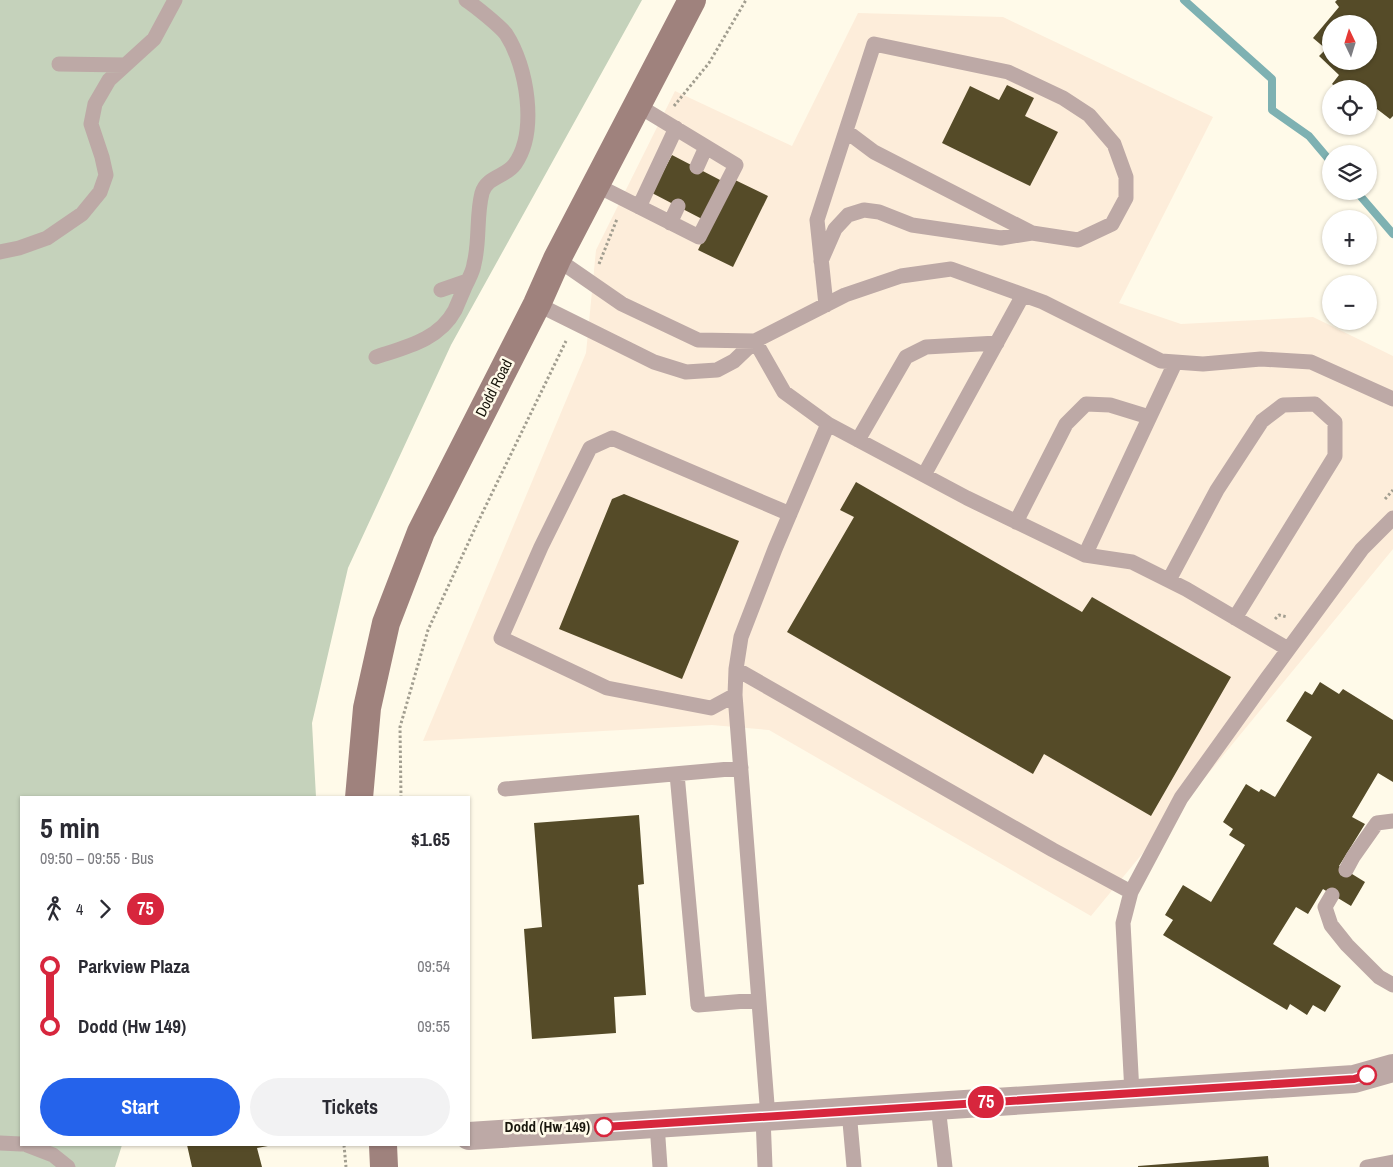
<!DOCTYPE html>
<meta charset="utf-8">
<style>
:root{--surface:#fff;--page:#f2f2f3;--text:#2b2b33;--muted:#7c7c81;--accent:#2563eb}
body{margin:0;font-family:"Archivo Narrow",sans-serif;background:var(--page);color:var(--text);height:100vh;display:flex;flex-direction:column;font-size:19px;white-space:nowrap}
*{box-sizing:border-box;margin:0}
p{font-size:16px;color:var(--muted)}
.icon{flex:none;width:28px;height:28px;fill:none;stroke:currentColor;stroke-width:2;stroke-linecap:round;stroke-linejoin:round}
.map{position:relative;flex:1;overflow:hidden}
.panel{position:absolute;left:20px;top:796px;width:450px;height:350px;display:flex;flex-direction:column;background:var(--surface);border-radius:0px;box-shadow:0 1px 4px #0004}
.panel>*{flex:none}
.badge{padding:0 10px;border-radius:16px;font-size:18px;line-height:32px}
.needle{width:32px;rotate:356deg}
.buttons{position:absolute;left:1322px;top:15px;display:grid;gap:10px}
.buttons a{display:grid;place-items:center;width:55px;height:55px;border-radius:50%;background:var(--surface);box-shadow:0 1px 4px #0004;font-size:25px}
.map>.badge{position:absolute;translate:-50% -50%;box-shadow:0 0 0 2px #fff}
.legs{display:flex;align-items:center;gap:8px;height:55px;padding:0 20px;font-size:16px}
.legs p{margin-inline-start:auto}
.head{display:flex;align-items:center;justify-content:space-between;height:85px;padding:0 20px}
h1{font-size:28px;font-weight:700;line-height:38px}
.action{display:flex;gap:10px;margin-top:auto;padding:10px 20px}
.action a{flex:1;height:58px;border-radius:30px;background:var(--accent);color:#fff;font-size:20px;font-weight:700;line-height:58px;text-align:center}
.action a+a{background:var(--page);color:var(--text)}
ul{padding:0 20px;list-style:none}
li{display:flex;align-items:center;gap:18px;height:60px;font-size:19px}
li i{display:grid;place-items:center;width:8px;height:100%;margin:0 6px;background:currentColor}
li i::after{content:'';width:12px;height:12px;margin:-6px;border:4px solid;border-radius:50%;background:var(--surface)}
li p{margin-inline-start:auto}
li:first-child i{background:linear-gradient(#0000 50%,currentColor 0)}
li:last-child i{background:linear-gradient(currentColor 50%,#0000 0)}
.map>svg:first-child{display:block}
.commercial{fill:#fdedda}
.green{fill:#c5d2bb}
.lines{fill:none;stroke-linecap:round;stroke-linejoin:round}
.stream{stroke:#7eb1b2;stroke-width:8}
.building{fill:#554b28;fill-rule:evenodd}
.path{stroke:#a29e90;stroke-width:3;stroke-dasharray:2.5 2.5;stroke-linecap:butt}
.lane{stroke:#bda9a6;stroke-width:15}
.street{stroke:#bda9a6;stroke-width:28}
.secondary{stroke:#9f827d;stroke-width:28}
.line-1-casing{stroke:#fff;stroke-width:11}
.line-1{stroke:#d7263d;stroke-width:8}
.stop-1-dot{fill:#fff;stroke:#d7263d;stroke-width:2.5}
.labels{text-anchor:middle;stroke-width:5;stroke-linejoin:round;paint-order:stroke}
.street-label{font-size:15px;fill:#19160c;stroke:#fffae9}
.stop-label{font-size:15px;font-weight:bold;fill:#19160c;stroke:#fffae9;text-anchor:end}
</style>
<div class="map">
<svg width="1393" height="1167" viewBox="0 0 1393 1167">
<rect width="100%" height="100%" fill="#fffae9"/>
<path class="commercial" d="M858,13l145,4 210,100 -94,186 62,21 132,-7 80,39v193l-302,367 -322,-186 -57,-5 -289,16 163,-388 10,-103 79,-159 117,55z"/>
<path class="green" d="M0,0h642l-191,345 -103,223 -36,155 4,74 -295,1v347h101l-7,22h-115z"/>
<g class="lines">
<path class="stream" d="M1184,0l88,79v31l37,26 22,26
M1356,191l37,43"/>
</g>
<path class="building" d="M1337,0h56v116l-3,3 -13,-10 -7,7 -1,-1v-26h-31l-6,-5 7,-9 -20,-19 7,-7 -13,-11 26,-31 -4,-5zM1331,24h38v37h-38z
M1007,85l27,13 -9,18 33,16 -28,54 -88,-43 28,-57 29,14z
M672,155l50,26 -20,38 -50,-26z
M733,179l35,17 -35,71 -35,-17z
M856,482l226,130 10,-15 139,80 -80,139 -107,-62 -11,20 -246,-142 67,-115 -14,-7z
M624,494l115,47 -57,138 -123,-50 53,-130z
M1320,682l19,12 4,-5 50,31v62l-15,-9 -26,44 13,7 -26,42 26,16 -14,24 -28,-17 -15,25 -12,-7 -23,37 68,42 -16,26 -12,-7 -6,10 -17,-11 -3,6 -124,-75 10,-15 -8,-5 18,-30 28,17 34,-57 -16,-10 4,-6 -10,-7 23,-38 13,8 2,-3 14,8 37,-60 -26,-16 19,-30 7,4z
M639,815l5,69 -6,1 8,110 -32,2 2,36 -84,6 -8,-110 18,-2 -8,-104z
M187,1145h81v1l-11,2 5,19h-70z
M1268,1156l1,11h-131v-1z"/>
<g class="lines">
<path class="path" d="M674,106l35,-43 37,-63
M599,264l18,-45
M1385,499l8,-9
M1275,619l4,-4 8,2
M401,798l-1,-71 28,-97 49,-106 89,-183
M344,1145l2,22"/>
<path class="lane" d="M59,64l66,1
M846,131l28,21 158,81
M697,167l9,-20
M596,185l103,52 37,-72 -99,-60
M639,207l37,-79
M670,223l8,-17
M0,252l19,-4 28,-10 35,-24 18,-22 6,-17 -4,-18 -11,-33 4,-20 14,-24 45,-41 21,-39
M557,259l65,45 76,36 57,1
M821,261l14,-32 13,-14 16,-5 15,2 33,13 89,13 31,-5 46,7 34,-16 14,-26v-21l-12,-33 -25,-29 -26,-17 -55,-26 -134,-28 -57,176 9,85
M441,290l26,-9
M537,304l117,58 32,10 31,-2 17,-9 21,-20 90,-46 56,-19 50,-7 92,33 118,59 42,3 58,-5 50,3 82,37
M755,341l29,51 44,32 -53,125 -34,88 -5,32 317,181 78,42
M376,357c30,-10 63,-17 79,-47 3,-7 6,-14 9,-21 3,-8 9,-16 10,-25 6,-23 2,-48 8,-71 5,-17 24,-16 33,-29 23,-33 12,-98 -9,-130 -6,-8 -31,-28 -40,-34
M828,424l139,74 118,57 47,7 54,27 102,60
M858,440l48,-83 20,-10 71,-4
M924,475l99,-180
M1016,522l50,-98 20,-20 24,1 39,12
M1085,555l90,-192
M1169,580l48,-90 45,-69 21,-16 32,-1 20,18v34l-100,162
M736,669l-1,26 -24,13 -104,-20 -106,-50 40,-91 49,-99 22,-10 178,76
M735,695l33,422
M677,774l21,231 60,-5
M505,789l236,-21
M1346,870l7,-13 24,-34 16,-2
M1332,895l-7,12 6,18 16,20 32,32 14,8
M1132,1093l-9,-170 8,-31 50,-94 87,-121 94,-128 31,-31
M938,1106l7,61
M849,1111l5,56
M763,1117l2,50
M657,1124l3,43
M0,1143l21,1
M27,1145l26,10 15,12
M1367,1167l26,-5"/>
<path class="street" d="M469,1136l885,-57 39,-11"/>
<path class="secondary" d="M359,798l8,-90 19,-85 35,-91 116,-228 20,-45 135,-259
M383,1145l1,22"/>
</g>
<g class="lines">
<defs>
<path id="line-1" d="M604,1127l750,-48 13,-4"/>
</defs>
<use href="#line-1" class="line-1-casing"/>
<use href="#line-1" class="line-1"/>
</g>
<g class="stop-1-dot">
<circle cx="1367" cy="1075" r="9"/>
<circle cx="604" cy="1127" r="9"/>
</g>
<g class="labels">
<g class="street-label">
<text transform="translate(494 388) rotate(-63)" y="5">Dodd Road</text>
</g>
<g class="stop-label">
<text x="590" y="1132">Dodd (Hw 149)</text>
</g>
</g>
</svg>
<div class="buttons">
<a><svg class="needle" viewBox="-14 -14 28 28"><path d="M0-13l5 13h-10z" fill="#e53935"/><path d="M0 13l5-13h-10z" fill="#7c7c81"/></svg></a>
<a><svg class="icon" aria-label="locate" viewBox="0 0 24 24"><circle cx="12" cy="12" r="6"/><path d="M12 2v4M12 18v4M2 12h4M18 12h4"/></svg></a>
<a><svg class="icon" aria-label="layers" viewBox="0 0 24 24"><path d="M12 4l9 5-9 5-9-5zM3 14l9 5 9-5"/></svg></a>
<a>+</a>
<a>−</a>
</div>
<b class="badge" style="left:986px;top:1102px;background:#d7263d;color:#fff">75</b>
<section class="panel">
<div class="head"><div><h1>5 min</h1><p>09:50 – 09:55 · Bus</p></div><b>$1.65</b></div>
<div class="legs"><svg class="icon" aria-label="walk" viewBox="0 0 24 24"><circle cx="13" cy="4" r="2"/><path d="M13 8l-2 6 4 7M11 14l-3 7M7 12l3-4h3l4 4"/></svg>4<svg class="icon" aria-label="forward" viewBox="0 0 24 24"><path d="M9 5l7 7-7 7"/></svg><b class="badge" style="background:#d7263d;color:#fff">75</b></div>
<ul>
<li><i style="color:#d7263d"></i><b>Parkview Plaza</b><p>09:54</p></li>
<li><i style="color:#d7263d"></i><b>Dodd (Hw 149)</b><p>09:55</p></li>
</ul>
<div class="action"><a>Start</a><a>Tickets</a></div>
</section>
</div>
